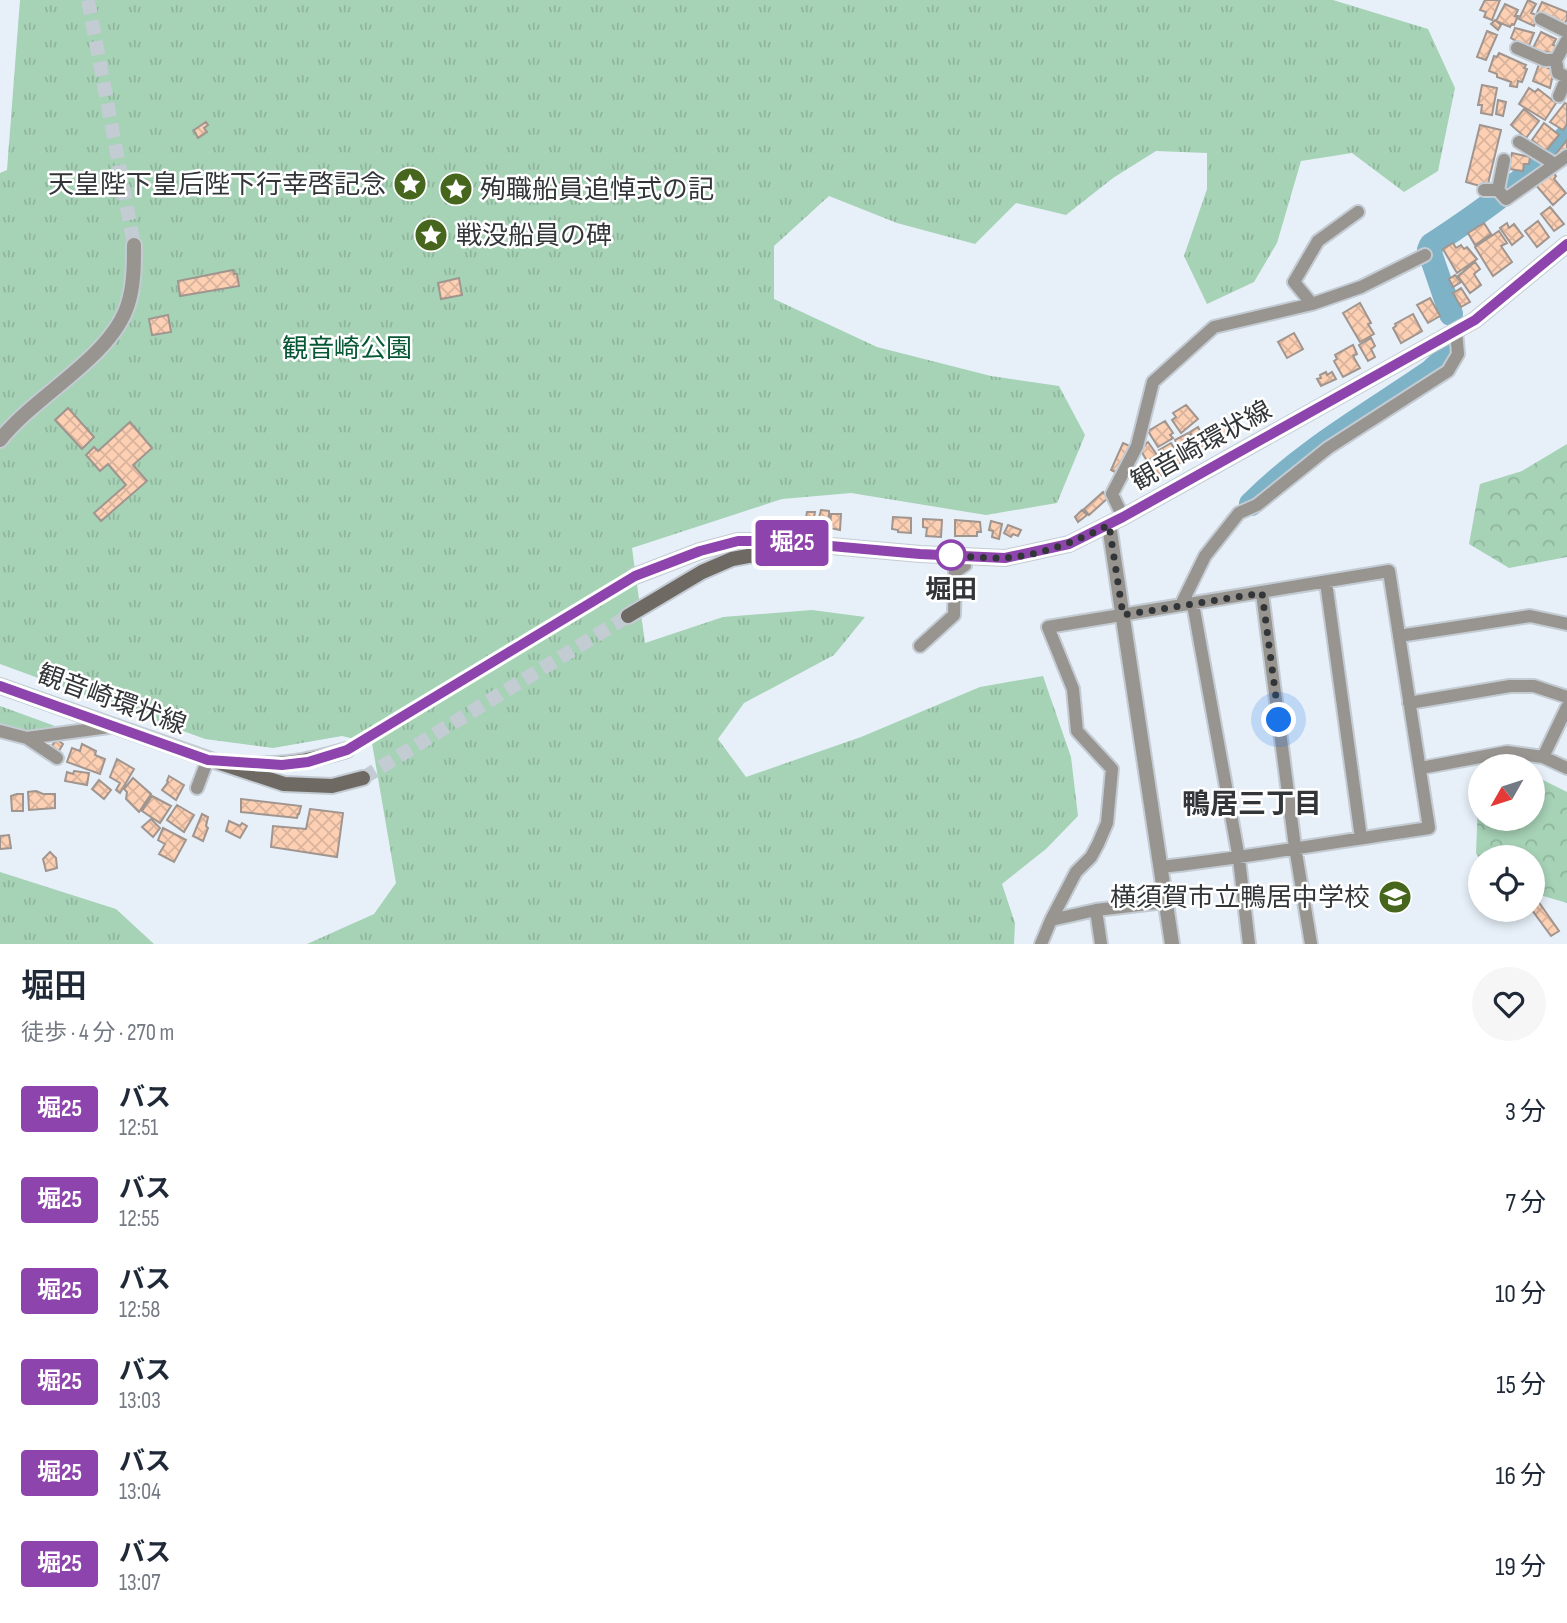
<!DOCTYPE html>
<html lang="ja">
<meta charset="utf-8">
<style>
:root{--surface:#fff;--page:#f6f6f7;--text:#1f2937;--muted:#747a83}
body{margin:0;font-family:"Sofia Sans Condensed","Noto Sans JP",sans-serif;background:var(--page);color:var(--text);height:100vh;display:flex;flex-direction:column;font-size:26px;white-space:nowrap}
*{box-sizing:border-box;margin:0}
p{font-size:23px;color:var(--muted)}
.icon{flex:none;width:38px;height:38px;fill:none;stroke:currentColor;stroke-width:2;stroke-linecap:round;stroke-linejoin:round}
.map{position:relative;height:944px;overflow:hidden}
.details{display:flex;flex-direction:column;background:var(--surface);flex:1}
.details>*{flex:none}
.badge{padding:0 14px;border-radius:5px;font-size:24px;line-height:46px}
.needle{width:46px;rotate:231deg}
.controls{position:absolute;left:1468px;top:754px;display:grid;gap:14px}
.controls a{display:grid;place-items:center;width:77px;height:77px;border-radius:50%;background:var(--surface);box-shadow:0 4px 10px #0003;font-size:35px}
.you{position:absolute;width:35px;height:35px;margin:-18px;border:5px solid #fff;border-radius:50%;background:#1a73e8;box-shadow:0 0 0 10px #1a73e833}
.map>.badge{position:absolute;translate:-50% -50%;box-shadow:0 0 0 4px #fff}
.round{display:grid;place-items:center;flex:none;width:74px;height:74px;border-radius:37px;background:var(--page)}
.headline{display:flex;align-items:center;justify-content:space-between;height:119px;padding:0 21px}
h1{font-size:33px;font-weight:600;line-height:52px}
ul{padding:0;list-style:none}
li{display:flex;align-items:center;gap:21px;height:91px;padding:0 21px}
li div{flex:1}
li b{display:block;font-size:26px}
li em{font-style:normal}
li .badge{min-width:77px;font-weight:700;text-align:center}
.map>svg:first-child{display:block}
.forest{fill:url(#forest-crowns)}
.park{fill:url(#park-tufts)}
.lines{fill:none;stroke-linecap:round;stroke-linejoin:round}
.river{stroke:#7db2c7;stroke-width:24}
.building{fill:url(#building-cross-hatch);stroke:#a0958f;stroke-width:2}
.tertiary-tunnel{stroke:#c3cbd3;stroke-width:14;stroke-dasharray:14 7;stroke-linecap:butt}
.secondary-tunnel{stroke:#c3cbd3;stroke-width:14;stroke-dasharray:14 7;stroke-linecap:butt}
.minor-casing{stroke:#c3cbd3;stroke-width:16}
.tertiary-casing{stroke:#c3cbd3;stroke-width:18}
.secondary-casing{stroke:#c3cbd3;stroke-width:18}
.minor{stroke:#989490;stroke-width:12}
.tertiary{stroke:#989490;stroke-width:14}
.secondary{stroke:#6f6964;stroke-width:14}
.line-casing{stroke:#fff;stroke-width:16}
.line{stroke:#8e44ad;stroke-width:10}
.walk{stroke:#333639;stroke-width:7;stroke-dasharray:0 12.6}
.stop-dot{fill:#fff;stroke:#8e44ad;stroke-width:3.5}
.labels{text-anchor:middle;stroke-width:5;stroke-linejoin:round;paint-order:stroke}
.poi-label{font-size:26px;fill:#333639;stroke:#fff;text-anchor:end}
.park-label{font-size:26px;fill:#065733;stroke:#fff}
.street-label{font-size:26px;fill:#333639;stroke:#fff}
.stop-label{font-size:26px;font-weight:bold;fill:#333639;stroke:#fff}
.neighbourhood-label{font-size:28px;font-weight:bold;fill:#333639;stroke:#fff}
</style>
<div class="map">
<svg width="1567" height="944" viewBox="0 0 1567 944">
<defs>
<pattern id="forest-crowns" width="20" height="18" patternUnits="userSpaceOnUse" patternTransform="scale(1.75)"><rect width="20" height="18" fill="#a6d2b6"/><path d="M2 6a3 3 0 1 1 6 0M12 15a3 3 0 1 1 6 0" fill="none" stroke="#8fb59d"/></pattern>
<pattern id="park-tufts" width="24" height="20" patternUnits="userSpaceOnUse" patternTransform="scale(1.75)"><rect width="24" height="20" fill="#a6d2b6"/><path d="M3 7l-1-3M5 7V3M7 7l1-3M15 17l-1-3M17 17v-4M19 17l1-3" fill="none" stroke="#8fb59d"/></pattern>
<pattern id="building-cross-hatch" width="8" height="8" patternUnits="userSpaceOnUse" patternTransform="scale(1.75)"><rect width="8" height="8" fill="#fdd0b4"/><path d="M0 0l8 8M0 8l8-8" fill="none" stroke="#d9b39c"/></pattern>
</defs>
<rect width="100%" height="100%" fill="#e7f0f9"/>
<path class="forest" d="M1567,444v113l-58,11 -40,-24 11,-60 42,-13z
M1533,775l34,17v111l-34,-10v-35h-53v2l-4,-7 2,-51 2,-3v20h53z"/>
<path class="park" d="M20,0h1313l95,29 27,59 -17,83 -34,21 -52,-39 -51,8 -24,82 -23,39 -47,22 -23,-48 23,-67v-36l-51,-2 -43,27 -47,37 -50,-12 -41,41 -78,-21 -68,-27 -55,50v53l103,48 114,29 68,10 26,49 -28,68 -71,12 -135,-22 -69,6 -150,49 13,95 78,-26 89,-7 53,7 -31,38 -90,48 -26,36 28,38 115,-40 119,-50 63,-11 28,81 7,59 -32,33 -44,35 13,39 -1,21h-707l67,-30 22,-31 -24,-140 -30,-7 -69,12 -68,-9 -205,-75v-491l7,-3z
M0,706l55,20 -28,8 -27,-7z
M0,872l116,37 38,35h-154z"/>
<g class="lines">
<path class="river" d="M1451,314l-22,-64 2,-5c49,-32 97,-66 136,-109
M1251,504c52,-53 118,-90 179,-132l15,-14 3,-10"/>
</g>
<path class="building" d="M1485,0h15l-8,20 -8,-3 2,-5 -6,-2z
M1528,0l8,4 -5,9 5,2 6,-13 25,10v7l-4,8 -25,-12 -4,11 -15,-7z
M1505,4l13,6 -3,6h3l-4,9 -2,-1 -2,3 -14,-6z
M1495,20l6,5 -3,5 -7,-6z
M1515,28l19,5 -6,15 -17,-10z
M1487,31l10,4 -11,25 -9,-3z
M1541,32l15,7 -3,6 7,3 -4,8 -9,-4 -1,5 -14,-7z
M1499,53l27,12 -2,3 3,1 -5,13 -4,-1 -1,6 -7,-1 1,-4 -14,-5v-3l-8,-3 5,-15 3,1z
M1540,61l9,4 -1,3 6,2 -4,18 -17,-7z
M1482,85l15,3 -5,27 -11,-2 1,-8h-4z
M1529,88l6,4 3,-3 18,14 -11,17 -26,-16z
M1498,100l8,2 -3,14 -7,-2z
M1565,103l2,1v20l-4,6 -13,-8z
M1524,109l15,12 -13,17 -15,-13z
M206,122l2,3 -4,3 3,4 -9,6 -4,-8z
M1544,123l15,12 -13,16 -14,-11z
M1480,125l21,5 -14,58 -21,-6z
M1567,140v11l-7,6 -4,-3z
M1512,153l18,4 -1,7h-5l-1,7 -14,-2z
M1551,170l5,6 -2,3 12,14 -13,12 -18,-21z
M1550,207l14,17 -10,7 -13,-17z
M1538,221l11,16 -12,10 -12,-16z
M1484,223l7,11 -16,11 -7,-12z
M1507,223l2,5 5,-4 9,12 -11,9 -12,-17z
M1499,231l8,12 -6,3 11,16 -19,14 -18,-29z
M1453,243l3,5 5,-3 3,4 3,-2 10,12 -20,14 -14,-24z
M1475,262l5,7 -6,5 7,11 -11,8 -12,-17z
M233,270l1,4h3l2,12 -59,10 -2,-15z
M1455,275l6,7 -8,5 -4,-8z
M459,278l3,17 -21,4 -3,-16z
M1461,288l9,14 -9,5 -8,-14z
M1430,298l10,18 -12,7 -11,-18z
M1360,303l11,20 -3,1 6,10 -14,8 -17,-29z
M1413,314l9,17 -21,12 -8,-15 3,-2 -1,-2z
M168,315l3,17 -19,3 -3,-16z
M1294,333l9,16 -16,9 -9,-16z
M1371,338l4,8 -4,3 4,8 -7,4 -9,-16z
M1353,345l4,9 -4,2 7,12 -17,9 -9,-16 3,-2 -2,-4z
M1326,372l1,3 5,-3 4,7 -15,7 -4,-7 4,-1 -1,-3z
M1186,405l12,14 -17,14 -9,-13 4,-3 -3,-4z
M68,408l26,29 -12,12 -27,-29z
M1165,421l8,12 -3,2 3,3 -15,9 -10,-16z
M1228,421h2l7,11 -13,7 -5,-8 -3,1 -2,-4z
M130,422l22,26 -19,17 14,16 -46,40 -7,-8 32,-28 -18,-21 -8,7 -14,-16 8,-8 4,4z
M1198,427l10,20 -8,4 -10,-19z
M1188,433l6,10 -14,7 -5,-10z
M1148,442l9,13 -10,6 -7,-12z
M1123,443l9,4 -13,27 -8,-4z
M1171,443l11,19 -11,7 -12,-19z
M1158,457l9,15 -10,6 -9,-15z
M1103,492l5,6 -19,17 -5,-6z
M821,510l8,1v15l-12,-1z
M1082,510l5,5 -9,7 -3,-5z
M807,512h8l-3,16h-8z
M831,514h10l-1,16 -10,-2z
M893,517l18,1v15l-13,-1v-2l-6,-1z
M792,518l9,1v13l-12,-3z
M923,519l19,1 -1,17 -15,-1 1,-8 -4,-1z
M955,520l25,2 1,10h-4v4h-22z
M991,521l11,3 -3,15 -7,-2 1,-6 -4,-1z
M1008,525l13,5 -3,6 -5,-2 -2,3 -7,-4z
M56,739l7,5 -4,7 -7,-5z
M82,744l14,7 -1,4 10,4 -5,15 -33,-12 5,-14 8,3z
M117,759l17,10 -14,24 -4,-3 4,-7 -10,-6z
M74,771l15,2 -2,12 -22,-4 2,-9 6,2z
M169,776l15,9 -8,15 -14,-10 6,-8 -1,-1z
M133,778l18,16 -12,18 -13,-13 1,-7 -3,-3z
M99,780l12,10 -7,9 -12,-10z
M36,791l7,3h12v14l-26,2 -1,-18z
M17,794h6v17h-11l-1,-15z
M152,796l19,10 -11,17 -18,-12z
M241,799l60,7 -2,8h-1l-1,4 -56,-6z
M177,805l17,10 -10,17 -17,-12z
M310,809l33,4 -6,44 -66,-10 2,-21 33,3z
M202,814l6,3 -2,9 2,2 -5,13 -10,-5z
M151,819l9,9 -7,9 -11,-10z
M229,821l11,5 2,-3 5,3 -7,12 -14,-7z
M163,828l23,12 -12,22 -15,-8 6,-10 -7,-4z
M9,835l2,13 -11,1v-13z
M50,852l6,6 1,10 -11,3 -3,-12z
M1538,901l21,30 -8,5 -19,-26 1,-5z"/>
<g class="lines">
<path class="tertiary-tunnel" d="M88,0l46,245"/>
<path class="secondary-tunnel" d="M347,750l288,-174
M363,778l265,-162"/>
<defs>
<path id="minor" d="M1541,19l26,13
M1517,48l28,12h11
M1559,96l8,-19 -9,-4 -2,-13 11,-20
M1519,142l31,19 1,5
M1484,190h14
M1498,190l8,9 61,-43
M1498,190l6,-30
M1312,304l-18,-22 24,-41 40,-29
M1123,517l-11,-23 25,-48 16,-64 61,-55 98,-23 49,-17 64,-32
M1326,582l35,256
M1262,593l33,254 16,97
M1193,604l46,255 10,85
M1181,605l24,-49 34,-43 18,-8 71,-57 120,-77 10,-17 -2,-23
M1399,636l131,-20 37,8
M920,646l34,-31 1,-43 10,-7 -1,-9
M1409,703l101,-17h24l33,11
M0,731l27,7 89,-12
M27,738l30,20
M1543,757l24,-50
M1421,768l86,-16 36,5 24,11
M197,788l11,-29
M1096,910l5,34
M1051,920l25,-48 15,-15 7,-13 9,-21 5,-54 -35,-38 -4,-42 -25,-62 341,-56 40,257c-89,13 -178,29 -268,39
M1041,944l10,-24 45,-10 69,-8"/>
<path id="tertiary" d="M0,440c35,-45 112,-83 128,-136 6,-19 6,-39 6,-59
M1109,525l63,419"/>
<path id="secondary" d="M635,576l65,-25 38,-10h37l145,13 85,4 64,-14 54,-27 352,-197 92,-76
M628,616l74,-44 30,-13 54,-10
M0,686l208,73 76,25 48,2 31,-8
M237,763c43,4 69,-1 110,-13"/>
</defs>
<use href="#minor" class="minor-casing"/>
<use href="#tertiary" class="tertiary-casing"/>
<use href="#secondary" class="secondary-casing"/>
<use href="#minor" class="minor"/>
<use href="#tertiary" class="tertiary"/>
<use href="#secondary" class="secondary"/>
</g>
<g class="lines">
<defs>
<path id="line" d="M0,686l208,74 74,5 26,-3 39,-12 288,-174 65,-25 38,-10h37l145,13 85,4 64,-14 54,-27 352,-197 92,-76"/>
</defs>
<use href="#line" class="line-casing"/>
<use href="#line" class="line"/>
<path class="walk" d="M951,555h-9c20,1 41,3 61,3 37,-2 74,-17 106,-33l14,90 139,-22 17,127"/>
</g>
<defs>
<symbol id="sight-disc" viewBox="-11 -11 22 22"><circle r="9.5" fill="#45661c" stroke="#fff"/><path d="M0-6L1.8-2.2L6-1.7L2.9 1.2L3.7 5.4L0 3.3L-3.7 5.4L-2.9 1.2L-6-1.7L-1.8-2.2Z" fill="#fff"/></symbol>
<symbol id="school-disc" viewBox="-11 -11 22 22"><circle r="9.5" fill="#45661c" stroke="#fff"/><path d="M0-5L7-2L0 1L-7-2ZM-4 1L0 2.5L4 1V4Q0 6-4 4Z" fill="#fff"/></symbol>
</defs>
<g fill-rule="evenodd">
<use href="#sight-disc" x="391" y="165" width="38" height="38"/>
<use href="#sight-disc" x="437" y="170" width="38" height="38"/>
<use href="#sight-disc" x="412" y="216" width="38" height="38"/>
<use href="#school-disc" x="1376" y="878" width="38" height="38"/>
</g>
<circle class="stop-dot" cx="951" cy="555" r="14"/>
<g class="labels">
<g class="poi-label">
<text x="386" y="193">天皇陛下皇后陛下行幸啓記念</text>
<text x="480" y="198" text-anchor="start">殉職船員追悼式の記</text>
<text x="456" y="244" text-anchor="start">戦没船員の碑</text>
<text x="1370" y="906">横須賀市立鴨居中学校</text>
</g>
<g class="park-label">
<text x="347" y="357">観音崎公園</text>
</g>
<g class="street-label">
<text transform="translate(1201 445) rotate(-29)" y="9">観音崎環状線</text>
<text transform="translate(112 699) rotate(20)" y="9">観音崎環状線</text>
</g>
<g class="stop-label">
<text x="951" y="598">堀田</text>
</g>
<g class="neighbourhood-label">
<text x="1252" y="813">鴨居三丁目</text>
</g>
</g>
</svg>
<div class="controls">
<a><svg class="needle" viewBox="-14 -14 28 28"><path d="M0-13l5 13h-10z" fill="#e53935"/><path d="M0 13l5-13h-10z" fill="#747a83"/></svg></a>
<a><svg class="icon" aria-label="locate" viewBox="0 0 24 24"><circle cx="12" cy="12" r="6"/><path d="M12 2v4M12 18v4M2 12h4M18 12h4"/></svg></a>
</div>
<div class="you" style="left:1279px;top:720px"></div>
<b class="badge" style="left:792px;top:543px;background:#8e44ad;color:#fff">堀25</b>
</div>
<section class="details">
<div class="headline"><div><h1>堀田</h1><p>徒歩 · 4 分 · 270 m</p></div><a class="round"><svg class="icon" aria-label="heart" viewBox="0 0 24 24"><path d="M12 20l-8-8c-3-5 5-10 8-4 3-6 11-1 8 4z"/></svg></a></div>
<ul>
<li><span class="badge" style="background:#8e44ad;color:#fff">堀25</span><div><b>バス</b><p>12:51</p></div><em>3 分</em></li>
<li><span class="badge" style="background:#8e44ad;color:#fff">堀25</span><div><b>バス</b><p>12:55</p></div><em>7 分</em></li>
<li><span class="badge" style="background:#8e44ad;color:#fff">堀25</span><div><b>バス</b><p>12:58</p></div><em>10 分</em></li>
<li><span class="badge" style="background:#8e44ad;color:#fff">堀25</span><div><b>バス</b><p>13:03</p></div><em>15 分</em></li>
<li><span class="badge" style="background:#8e44ad;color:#fff">堀25</span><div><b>バス</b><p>13:04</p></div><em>16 分</em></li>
<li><span class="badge" style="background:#8e44ad;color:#fff">堀25</span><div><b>バス</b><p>13:07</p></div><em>19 分</em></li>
</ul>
</section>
